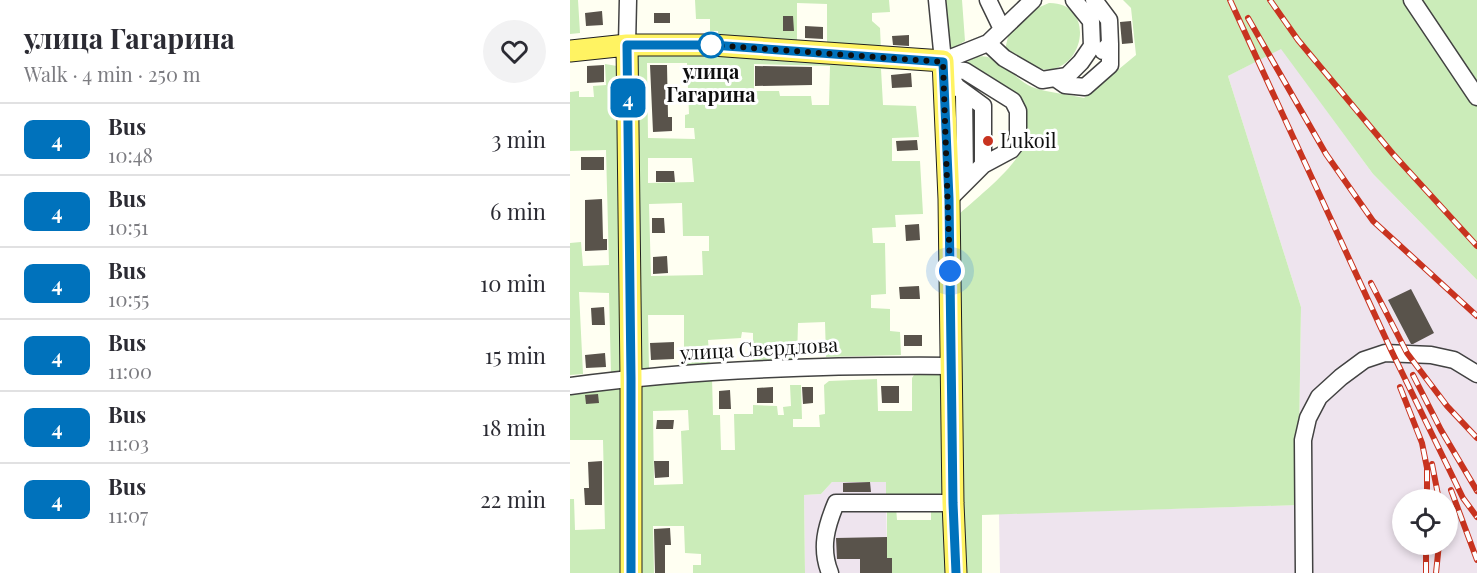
<!DOCTYPE html>
<meta charset="utf-8">
<style>
:root{--surface:#fff;--page:#f2f2f3;--text:#2b2b33;--muted:#7c7c81;--line:#e1e1e2}
body{margin:0;font-family:"Playfair Display",serif;background:var(--page);color:var(--text);height:100vh;display:flex;flex-direction:column;font-size:22px;white-space:nowrap}
*{box-sizing:border-box;margin:0}
p{font-size:20px;color:var(--muted)}
.icon{flex:none;width:33px;height:33px;fill:none;stroke:currentColor;stroke-width:2;stroke-linecap:round;stroke-linejoin:round}
.map{position:relative;flex:1;overflow:hidden}
.details{display:flex;flex-direction:column;background:var(--surface);width:570px}
.details>*{flex:none}
.badge{padding:0 12px;border-radius:9px;font-size:21px;line-height:39px}
.buttons{position:absolute;left:822px;top:489px;display:grid;gap:12px}
.buttons a{display:grid;place-items:center;width:66px;height:66px;border-radius:50%;background:var(--surface);box-shadow:0 3px 9px #0003;font-size:30px}
.you{position:absolute;width:30px;height:30px;margin:-15px;border:4px solid #fff;border-radius:50%;background:#1a73e8;box-shadow:0 0 0 9px #1a73e833}
.map>.badge{position:absolute;translate:-50% -50%;box-shadow:0 0 0 3px #fff}
.round{display:grid;place-items:center;flex:none;width:63px;height:63px;border-radius:32px;background:var(--page)}
.overview{display:flex;align-items:center;justify-content:space-between;height:102px;padding:0 24px}
h1{font-size:28px;font-weight:700;line-height:45px}
ul{padding:0;list-style:none}
li{display:flex;align-items:center;gap:18px;height:72px;padding:0 24px;border-top:2px solid var(--line)}
li div{flex:1}
li b{display:block;font-size:22px}
li em{font-style:normal}
li .badge{min-width:66px;font-weight:700;text-align:center}
main{display:flex;flex:1;min-height:0}
.map>svg:first-child{display:block}
.industrial{fill:#eee4ee;fill-rule:evenodd}
.green{fill:#cbecb9;fill-rule:evenodd}
.building{fill:#59534b}
.lines{fill:none;stroke-linecap:round;stroke-linejoin:round}
.minor-casing{stroke:#424242;stroke-width:19}
.major-casing{stroke:#202020;stroke-width:23}
.minor{stroke:#fff;stroke-width:16}
.major{stroke:#fff362;stroke-width:21}
.rail-casing{stroke:#c8331f;stroke-width:6}
.rail{stroke:#fff;stroke-width:4;stroke-dasharray:11;stroke-linecap:butt}
.line-casing{stroke:#fff;stroke-width:14}
.line{stroke:#0072bc;stroke-width:9}
.walk{stroke:#0f0f0f;stroke-width:6;stroke-dasharray:0 10.8}
.stop-dot{fill:#fff;stroke:#0072bc;stroke-width:3}
.poi-dot{fill:#c8331f;stroke:#fff;stroke-width:2}
.labels{text-anchor:middle;stroke-width:6;stroke-linejoin:round;paint-order:stroke}
.stop-label{font-size:20px;font-weight:bold;fill:#0f0f0f;stroke:#fff}
.poi-label{font-size:20px;fill:#0f0f0f;stroke:#fff;text-anchor:start}
.street-label{font-size:20px;fill:#0f0f0f;stroke:#fff}
</style>
<main>
<section class="details">
<div class="overview"><div><h1>улица Гагарина</h1><p>Walk · 4 min · 250 m</p></div><a class="round"><svg class="icon" aria-label="heart" viewBox="0 0 24 24"><path d="M12 20l-8-8c-3-5 5-10 8-4 3-6 11-1 8 4z"/></svg></a></div>
<ul>
<li><span class="badge" style="background:#0072bc;color:#fff">4</span><div><b>Bus</b><p>10:48</p></div><em>3 min</em></li>
<li><span class="badge" style="background:#0072bc;color:#fff">4</span><div><b>Bus</b><p>10:51</p></div><em>6 min</em></li>
<li><span class="badge" style="background:#0072bc;color:#fff">4</span><div><b>Bus</b><p>10:55</p></div><em>10 min</em></li>
<li><span class="badge" style="background:#0072bc;color:#fff">4</span><div><b>Bus</b><p>11:00</p></div><em>15 min</em></li>
<li><span class="badge" style="background:#0072bc;color:#fff">4</span><div><b>Bus</b><p>11:03</p></div><em>18 min</em></li>
<li><span class="badge" style="background:#0072bc;color:#fff">4</span><div><b>Bus</b><p>11:07</p></div><em>22 min</em></li>
</ul>
</section>
<div class="map">
<svg width="907" height="573" viewBox="0 0 907 573">
<rect width="100%" height="100%" fill="#fffff2"/>
<path class="industrial" d="M711,48l92,126 104,106v293h-477l-1,-59 299,-9 3,-198 -73,-231zM832,500h46v44h-46z
M262,482h54l1,76h5v15h-87l-1,-78 17,-1z"/>
<path class="green" d="M0,0h8l2,33 -10,1z
M125,0h194l1,12 -18,1v8l8,7 1,22 -54,-5v-41l-30,-1v40l-79,-8v-4h-8v-12h-14z
M373,0h19l3,41 -17,10z
M553,0h354v280l-104,-106 -92,-125 -53,27 73,231 -3,198 -316,10v58h-20l-6,-356c19,-18 55,-45 66,-68 6,-12 2,-29 1,-42l-56,-40 1,-6c25,-17 43,17 64,26 16,6 36,7 52,11l52,-43 -5,-47z
M479,3c52,-1 34,85 -20,63 -9,-4 -17,-11 -24,-16l4,-18 26,-23z
M171,53l173,17 -33,-1 2,36 33,1 3,31 -27,1v23h28l3,53 -28,1 1,12 -24,1 1,15h12l1,51 -15,1v13l19,1v22l10,1 1,23 -75,2 -1,-35 -27,1 -1,36 -44,5v-31l-11,-1 -1,6 -33,2 2,26 -26,2v-53h-36l1,55 -11,1 -4,-315zM77,63h40l2,51 -4,1v13h9l1,11 -47,-1zM184,64l76,2 -1,39h-17l-1,-9h-31l-1,-5h-25zM78,158h44l2,24 -46,1zM112,203l1,33h26v15h-7l1,24 -52,1 -2,-72z
M35,64l12,2 8,307 -14,1 -2,-81 -30,-1 4,82 -13,1v-132l11,-1 2,24 26,-1 -3,-115 -36,1v-59l9,-1v6h15l-1,-11 13,-1z
M346,372l23,1 6,7 2,111 -12,5 -49,1v-15h-54l-11,12 -17,1 1,78h-112v-8h8v-11l-16,-1 -1,-27h-31l1,47h-17v-190l75,-5 1,37h7l1,35h14l-1,-36h19v-9l24,1 1,9h6l-1,-8 8,-1 -1,-21h11l1,34h-9v8h27l-1,-12 6,-1 -1,-29 5,-4 48,-2 1,32h34v-33zM118,410l1,20 -8,1 2,53 -29,1 -1,-74z
M55,385l1,188h-56v-74h4l1,31 30,-1 -2,-89h-33v-46z
M326,507l1,13h34v-13l9,1 10,13 1,52h-59v-14l-5,-1v-50z"/>
<path class="building" d="M32,11l1,14 -17,1 -1,-13z
M84,13h16v10h-16z
M213,16h10l1,15h-11z
M561,21l2,22 -11,1 -2,-22z
M235,26l18,1v12l-18,-1z
M339,35v11l-16,-1 -1,-9z
M34,65v17l-17,1v-17z
M80,65h17l1,52h4v14l-19,1z
M185,66l57,1v18l-57,1z
M341,73l1,14 -20,1 -1,-13z
M347,140l1,10 -21,1 -1,-10z
M11,157h23v13h-23z
M86,171h18l1,11h-19z
M32,199l1,40h4v11l-22,1v-51z
M82,218h12l1,15h-13z
M349,224l1,16 -14,1 -1,-16z
M97,256l1,17 -15,1v-17z
M349,286l1,13h-20l-1,-12z
M841,289l23,44 -21,11h-2l-23,-44z
M34,307l1,18h-13l-1,-17z
M334,335h18v11h-18z
M104,342v17l-23,1 -1,-17z
M242,342v13h-11v-12z
M192,344h15v10l-15,1z
M164,347l1,12 -16,1v-12z
M35,353l1,14 -20,1 -1,-13z
M311,386h18v17h-17z
M203,387v16h-16v-15z
M232,387h11v16l-10,1z
M160,390l1,19h-12v-18z
M28,394l1,9 -13,1 -1,-9z
M87,420h17l-1,9h-17z
M32,461v44h-17l-1,-17h5l-1,-26z
M84,461h15v16l-14,1z
M300,482l1,10h-28v-9z
M100,528l1,17h-6v28h-10l-1,-44z
M317,537v21h5v15h-32v-14h-23l-1,-21z"/>
<g class="lines">
<defs>
<path id="minor" d="M367,0l6,61 45,-18 45,-43
M418,0l14,29
M524,0l15,20 1,24 -7,7
M842,0l65,97
M418,43l16,15 38,22 25,-4 14,-14 11,-16 -1,-25 -17,-21
M57,45l1,-45
M374,69l21,2 48,30 5,10v30l-7,9 -28,15 -34,34
M374,69l13,18 26,19v59
M485,78l10,7 20,2 25,-22v-21
M394,93l1,89
M0,386c126,-17 255,-21 382,-20
M260,573c-10,-25 -4,-46 6,-70h117
M734,573l-1,-133 5,-22 11,-21 22,-20 23,-17 21,-7 46,2 23,5 23,14"/>
<path id="major" d="M57,45l4,333v195
M0,51l57,-6h85l231,16 6,138 4,304 3,70"/>
</defs>
<use href="#minor" class="minor-casing"/>
<use href="#major" class="major-casing"/>
<use href="#minor" class="minor"/>
<use href="#major" class="major"/>
<defs>
<path id="rail" d="M660,0l162,352 71,146 14,19
M700,0l28,40 95,114 84,92
M678,18l78,136 47,67 104,95
M801,283l36,70 40,53 30,32
M843,375l28,55 36,61
M830,387l22,56 5,25v32
M862,464l7,36
M881,490l26,70
M856,573v-29
M866,573l3,-29"/>
</defs>
<use href="#rail" class="rail-casing"/>
<use href="#rail" class="rail"/>
</g>
<g class="lines">
<defs>
<path id="line" d="M61,573v-195l-4,-333h85l231,17 6,137 4,304 3,70"/>
</defs>
<use href="#line" class="line-casing"/>
<use href="#line" class="line"/>
<path class="walk" d="M141,45l232,17 7,209"/>
</g>
<circle class="stop-dot" cx="141" cy="45" r="12"/>
<circle class="poi-dot" cx="418" cy="141" r="6"/>
<g class="labels">
<g class="stop-label">
<text x="141" y="79">улица<tspan x="141" dy="23">Гагарина</tspan></text>
</g>
<g class="poi-label">
<text x="430" y="148">Lukoil</text>
</g>
<g class="street-label">
<text transform="translate(189 349) rotate(-3)" y="7">улица Свердлова</text>
</g>
</g>
</svg>
<div class="buttons">
<a><svg class="icon" aria-label="locate" viewBox="0 0 24 24"><circle cx="12" cy="12" r="6"/><path d="M12 2v4M12 18v4M2 12h4M18 12h4"/></svg></a>
</div>
<div class="you" style="left:380px;top:271px"></div>
<b class="badge" style="left:58px;top:98px;background:#0072bc;color:#fff">4</b>
</div>
</main>
